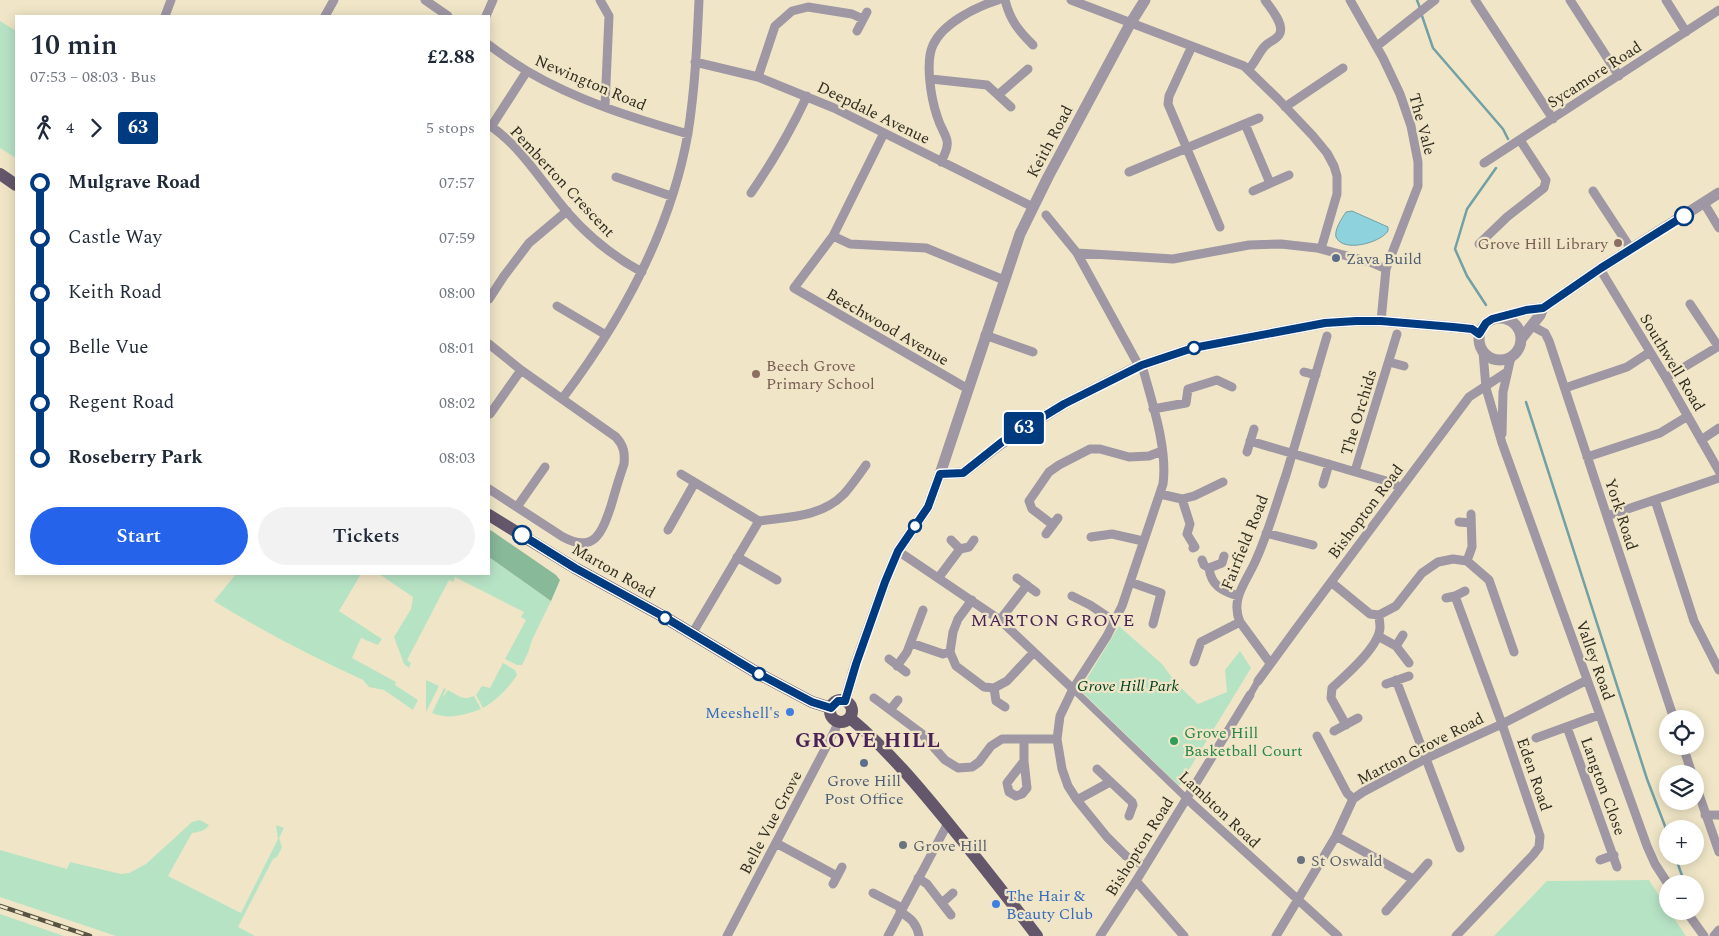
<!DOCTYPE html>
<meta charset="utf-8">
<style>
:root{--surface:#fff;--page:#f2f2f3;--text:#1f2937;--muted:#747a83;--accent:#2563eb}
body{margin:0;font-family:Spectral,serif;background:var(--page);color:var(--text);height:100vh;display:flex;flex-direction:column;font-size:19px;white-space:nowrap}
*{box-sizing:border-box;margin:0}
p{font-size:16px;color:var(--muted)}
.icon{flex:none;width:28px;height:28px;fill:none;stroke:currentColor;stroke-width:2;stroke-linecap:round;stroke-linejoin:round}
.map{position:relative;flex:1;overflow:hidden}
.side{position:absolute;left:15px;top:15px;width:475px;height:560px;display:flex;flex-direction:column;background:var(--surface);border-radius:0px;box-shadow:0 2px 12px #0003}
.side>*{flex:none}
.badge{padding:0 10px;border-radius:4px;font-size:18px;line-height:32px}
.controls{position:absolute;left:1659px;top:710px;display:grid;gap:10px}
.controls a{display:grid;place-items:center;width:45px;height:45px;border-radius:50%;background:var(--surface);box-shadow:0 2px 12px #0003;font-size:25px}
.map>.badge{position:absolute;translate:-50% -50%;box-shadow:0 0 0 2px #fff}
.legs{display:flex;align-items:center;gap:8px;height:55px;padding:0 15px;font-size:16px}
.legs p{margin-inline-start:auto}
.summary{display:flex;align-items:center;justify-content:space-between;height:85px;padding:0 15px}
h1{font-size:28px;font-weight:600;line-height:38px}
.cta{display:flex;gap:10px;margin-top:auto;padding:10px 15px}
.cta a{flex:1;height:58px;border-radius:30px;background:var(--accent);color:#fff;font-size:20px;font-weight:600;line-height:58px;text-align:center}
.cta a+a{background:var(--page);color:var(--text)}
ul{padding:0 15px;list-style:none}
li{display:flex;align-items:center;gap:18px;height:55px;font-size:19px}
li i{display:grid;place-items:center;width:8px;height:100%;margin:0 6px;background:currentColor}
li i::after{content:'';width:12px;height:12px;margin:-6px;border:4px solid;border-radius:50%;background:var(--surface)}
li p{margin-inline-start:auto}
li:first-child i{background:linear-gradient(#0000 50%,currentColor 0)}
li:last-child i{background:linear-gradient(currentColor 50%,#0000 0)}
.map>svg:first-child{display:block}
.green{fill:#b7e3c5}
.forest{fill:#88b998}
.water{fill:#8ed2dd;stroke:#72a0a5}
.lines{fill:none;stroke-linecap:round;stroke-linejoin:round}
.stream{stroke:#72a0a5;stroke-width:2.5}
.pedestrian{stroke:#9f97a3;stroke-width:7}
.minor{stroke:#9f97a3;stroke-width:9}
.tertiary{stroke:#9f97a3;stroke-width:11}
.primary{stroke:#64576b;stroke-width:12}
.rail-casing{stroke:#585343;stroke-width:4.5}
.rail{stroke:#f0e6c7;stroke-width:2.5;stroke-dasharray:8;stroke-linecap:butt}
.line-1-casing{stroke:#fff;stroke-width:11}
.line-1{stroke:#003b80;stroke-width:8}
.stop-1-dot{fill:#fff;stroke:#003b80;stroke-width:2.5}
.education-dot{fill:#8d6e63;stroke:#f0e6c7;stroke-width:2}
.service-dot{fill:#5c6f8a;stroke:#f0e6c7;stroke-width:2}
.shop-dot{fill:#3f7fe0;stroke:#f0e6c7;stroke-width:2}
.leisure-dot{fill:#2e9e5b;stroke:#f0e6c7;stroke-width:2}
.worship-dot{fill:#6b7280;stroke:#f0e6c7;stroke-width:2}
.labels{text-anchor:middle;stroke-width:4.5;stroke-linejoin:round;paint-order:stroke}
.street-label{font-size:16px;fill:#312d21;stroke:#f0e6c7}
.education-label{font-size:16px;fill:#785e54;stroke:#f0e6c7;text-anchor:end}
.service-label{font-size:16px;fill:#4e5e75;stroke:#f0e6c7;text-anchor:start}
.park-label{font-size:16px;font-style:italic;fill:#014022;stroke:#f0e6c7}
.shop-label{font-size:16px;fill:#366cbe;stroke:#f0e6c7;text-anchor:end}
.leisure-label{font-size:16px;fill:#27864d;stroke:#f0e6c7;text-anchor:start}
.worship-label{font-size:16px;fill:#5b616d;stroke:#f0e6c7;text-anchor:start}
.neighbourhood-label{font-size:18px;letter-spacing:1px;fill:#4a2257;stroke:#f0e6c7}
.district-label{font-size:21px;font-weight:bold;letter-spacing:1px;fill:#4a2257;stroke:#f0e6c7}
</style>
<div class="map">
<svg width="1719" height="936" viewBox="0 0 1719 936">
<rect width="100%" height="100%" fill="#f0e6c7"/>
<path class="green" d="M0,21l16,10v127l-16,-10z
M489,557l62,44 -19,39 -4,13 -6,12h-5l-12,-6 21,-39 -5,-3 3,-5 -69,-35 -2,5 -4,-2 -42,80 4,3 -2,5 -5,-4 -10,-27 17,-28 2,-12 -34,-23h110z
M236,574h125l-22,37 43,28 -4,6 -17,-7 -9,20 44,24 -1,3 23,15 -5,10 -29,-20 -15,-3 -6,-7c-51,-24 -101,-49 -149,-79z
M1119,626l43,38 15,20 21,20 29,-12 -2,-22 15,-19 11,17 -72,118 -99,-96z
M503,663l12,7 2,5c-9,14 -19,24 -34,33l-7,-13 6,-9 8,2z
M426,680l13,6 -13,26z
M444,688l2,1 -4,9 6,-8c9,5 15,11 26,6l7,13c-16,6 -33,11 -49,4z
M200,820l9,5c-4,6 -10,7 -17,8l-24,43 73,37 37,-74 -2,-14 8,3 -5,10 3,9 -5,10 -4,2 -35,68 17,9h-139l-116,-39v-47l67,19 3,-7 51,12 8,-1 17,-9 46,-42z
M1649,880l18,28 1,3h1l17,25h-192l53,-55z
M0,914l64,22h-64z"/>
<path class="forest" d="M489,529l67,46 4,5 -9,21 -62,-44z"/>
<path class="water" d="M1352,211l36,16v4c-8,12 -45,22 -52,6 -2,-7 6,-19 10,-25z"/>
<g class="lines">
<path class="stream" d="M1417,0l3,8
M1421,13l12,35 70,81 5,10
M1486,305l-19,-29 -12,-27 12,-40 29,-41
M1526,402l121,377 21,55
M1675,856l10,28"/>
<path class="pedestrian" d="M1073,689l113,109
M1250,695l8,-14"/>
<path class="minor" d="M425,0l23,16
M600,0l9,16 -4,90
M1005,0c5,20 13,30 28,45
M1071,0l173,66 34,33 35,37 14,17 7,13 3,10v18l-16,55
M1350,0l33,58 17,36 11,32 7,36v24l-32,83 -5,52
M1475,0l78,119
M1570,0l49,76
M1666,0l20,32
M165,16l6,-16
M325,16l9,-16
M486,16l7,-16
M857,31l10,-19
M489,45c12,9 25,18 38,26 49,29 106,47 161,63
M1192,46l-23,50 -1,8 52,123
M1377,46l58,-46
M695,62l63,15 76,31 199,99
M1248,70c7,-7 10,-16 16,-23 4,-5 12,-7 15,-12 7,-10 -9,-27 -14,-35
M758,77l17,-51 17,-15 16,-4 44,7 11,5
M931,79l56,6 24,22
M998,95l30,-26
M1285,107l58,-39
M1245,124l25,59
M489,125c33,22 53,58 79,88 22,25 44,43 74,59
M491,127l36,-56
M884,133l-51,103 -39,52 174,101
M941,162c13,-25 3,-23 -4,-46 -6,-18 -12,-54 -4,-71 10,-22 43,-38 65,-45
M1484,163l235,-153
M1129,172l130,-54
M616,177l55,19
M1253,191l36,-16
M1593,191l38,58
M751,193c23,-33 39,-61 56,-97
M1704,203l15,25
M1046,215l31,38 62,113
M833,236l17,8 76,4 78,32
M1479,244l28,-27 37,-29 2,-8 -26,-40
M1077,253l96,6 76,-14 32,-1 36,4 53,14 16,7
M1600,269l66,109 53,93
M489,299l15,-23 25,-33 38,-32
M1690,304l28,42
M557,306l49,29
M1532,326l13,7 4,8 125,378
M985,335l48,17
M489,344l32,26 95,67c8,9 9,16 8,27 -5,14 -9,28 -13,42 -9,26 -16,48 -48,31l-74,-48
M1483,352l3,36 16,55 145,403 8,18 13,20
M1389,362l15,4
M1142,365c9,35 26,82 21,119l-41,122 -15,30 -34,53 -13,27 -3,23 5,30 6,17 9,14 30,37 19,19 19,10
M1304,372l12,3
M1666,378l53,-32
M1565,388l62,-21 23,-15
M562,399c59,-78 109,-169 126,-266 7,-44 9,-89 11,-133
M1153,409l33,-6 2,-14 29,-9 15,7
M490,414l31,-44
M1502,434l1,-42 8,-35
M1701,440l18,-12
M1250,441l143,42 7,5
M1247,452l7,-23
M1587,457l73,-24 28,-17
M1355,471l42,-137
M681,474l78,47
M1323,484l6,-20
M1160,494l22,5 8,25 -3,10 8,13 -2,1
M1182,499l12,-3 29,-14
M1655,500l39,121 25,49
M517,507l28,-40
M1607,516l112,-38
M1459,522l12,1
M1053,525l-21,-16 -3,-8 20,-29 10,-7 31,-16h10l29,8 20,-1 13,-5
M668,530l26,-46
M1266,533l47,12
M1046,534l12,-16
M1091,537l21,-3 31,7
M951,540l9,9
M898,551l102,69 73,69
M737,557l40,23
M1202,560l2,5 5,3c2,18 14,23 29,28
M1467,561l5,-14 -1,-33
M1209,568l13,-5 2,-7
M939,577l21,-28 9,-2 5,-7
M1017,578l19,14
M1130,582l31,11 -8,31
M1331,582l39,32 9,1 17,-9 26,-33 16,-11 15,-3 14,2 22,19 25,72
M1072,596l18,9 24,16
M1455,596l47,128 38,112 -1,11 -6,8 -77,81
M1446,598l9,-2 10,-5
M972,600l-14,19 -5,13 -3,20 6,14 28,21 10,1 13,-7 27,-29
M1000,620l27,-35
M692,634l67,-113c29,-4 63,-4 85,-27 8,-9 15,-19 22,-29
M1378,636l18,10 13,17
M911,643l32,11 7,-2
M1396,646l7,-11
M889,659l17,13
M1194,662l7,-20 39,-20
M1270,663l-30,-41c-10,-23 6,-40 15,-60 13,-28 21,-58 31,-87 14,-46 27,-93 41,-139
M897,666l10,-14 16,-42
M1396,680l64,168
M1258,681l38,-52 173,-232 38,-25
M1386,684l23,-8
M994,688l2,13 9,6
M874,698l47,35 24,27 13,8 14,-1 7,-5 12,-16 11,-7h55
M890,710l8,-10
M1346,725l-15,-27 1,-10c14,-13 48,-42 48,-61 0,-4 -1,-8 -1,-12
M1567,727l50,140
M1334,731l24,-13
M1317,736l30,57 6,6
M1536,738l63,-23
M1683,746l9,28
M1024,761l-17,22 2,9 7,4 6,-2 5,-6 -3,-27v-21
M1097,769l35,33 1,3 -4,11
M1695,783l24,69
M1186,798l152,138
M1077,800l33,-18
M1705,815h14
M1336,836l77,43
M776,843l61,33
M1600,860l14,-5
M918,878l9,6 24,31
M1136,881l48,55
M833,884l9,-17
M873,893l29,15
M942,903l11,-10
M1386,911l42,-48
M1686,911l18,25
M900,912c11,6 17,12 19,24
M727,936l108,-206 3,-8
M888,936l60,-113
M1100,936l36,-55 114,-186
M1276,936l60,-100 17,-37 10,-7 62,-33 77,-35 85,-44
M1714,936l5,-6"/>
<path class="tertiary" d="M1501,317l25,-7 17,-2 58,-40 118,-75
M1479 339a21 21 0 1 1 42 0a21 21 0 1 1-42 0Z
M1521,339l19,-24 3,-7
M940,474l23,-1 39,-30 62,-39 75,-38 54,-18 132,-25 32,-2h24l72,6 19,2 7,5
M845,701l11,-38 29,-81 13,-31 30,-44 12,-33 80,-240 28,-57 82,-153 15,-24"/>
<path class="primary" d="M0,174l16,11
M489,515l86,53 91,50 93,56 53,28 19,6
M830 711a11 11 0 1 1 22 0a11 11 0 1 1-22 0Z
M850,718c37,31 68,68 99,106 30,37 59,74 88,112"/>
<defs>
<path id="rail" d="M0,906l90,30"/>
</defs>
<use href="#rail" class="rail-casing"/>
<use href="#rail" class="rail"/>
</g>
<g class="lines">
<defs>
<path id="line-1" d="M522,535l53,33 91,50 93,56 53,28 19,6 7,-7h7l11,-37 29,-82 13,-31 30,-44 12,-33 23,-1 39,-31 62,-38 78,-39 51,-17 132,-25 31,-2h25l72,6 19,2 7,5 7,-11 6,-4 34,-9 17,-2 58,-40 83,-52"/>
</defs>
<use href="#line-1" class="line-1-casing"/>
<use href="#line-1" class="line-1"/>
</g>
<g class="stop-1-dot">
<circle cx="1684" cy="216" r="9"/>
<circle cx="1194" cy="348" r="6"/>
<circle cx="915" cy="526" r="6"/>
<circle cx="522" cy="535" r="9"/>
<circle cx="665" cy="618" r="6"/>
<circle cx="759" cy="674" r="6"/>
</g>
<g class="education-dot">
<circle cx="1618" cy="243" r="5"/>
<circle cx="756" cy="374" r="5"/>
</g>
<g class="service-dot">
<circle cx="1336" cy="258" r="5"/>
<circle cx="864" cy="763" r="5"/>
</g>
<g class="shop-dot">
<circle cx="790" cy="712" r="5"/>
<circle cx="996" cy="904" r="5"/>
</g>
<circle class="leisure-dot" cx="1174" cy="741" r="5"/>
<g class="worship-dot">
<circle cx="903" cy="845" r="5"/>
<circle cx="1301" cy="860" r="5"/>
</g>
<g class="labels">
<g class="street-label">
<text transform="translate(1594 74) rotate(-33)" y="6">Sycamore Road</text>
<text transform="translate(591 82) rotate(23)" y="6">Newington Road</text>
<text transform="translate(874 112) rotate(26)" y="6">Deepdale Avenue</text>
<text transform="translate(1423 124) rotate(75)" y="6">The Vale</text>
<text transform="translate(1049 141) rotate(-62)" y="6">Keith Road</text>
<text transform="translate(563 181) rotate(47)" y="6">Pemberton Crescent</text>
<text transform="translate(888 326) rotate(30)" y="6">Beechwood Avenue</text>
<text transform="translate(1673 362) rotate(59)" y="6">Southwell Road</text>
<text transform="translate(1358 412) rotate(-73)" y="6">The Orchids</text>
<text transform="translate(1365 511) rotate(-53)" y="6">Bishopton Road</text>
<text transform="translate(1622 514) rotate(72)" y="6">York Road</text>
<text transform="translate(1244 542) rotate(-68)" y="6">Fairfield Road</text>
<text transform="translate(614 570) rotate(30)" y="6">Marton Road</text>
<text transform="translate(1596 660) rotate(70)" y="6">Valley Road</text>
<text transform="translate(1420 748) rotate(-27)" y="6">Marton Grove Road</text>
<text transform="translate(1535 774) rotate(71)" y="6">Eden Road</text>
<text transform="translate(1604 786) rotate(70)" y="6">Langton Close</text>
<text transform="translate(1220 809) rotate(43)" y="6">Lambton Road</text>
<text transform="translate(770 822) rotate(-62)" y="6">Belle Vue Grove</text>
<text transform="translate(1139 846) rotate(-58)" y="6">Bishopton Road</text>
</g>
<g class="education-label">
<text x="1608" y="249">Grove Hill Library</text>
<text x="766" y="371" text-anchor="start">Beech Grove<tspan x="766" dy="18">Primary School</tspan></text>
</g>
<g class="service-label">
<text x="1346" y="264">Zava Build</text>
<text x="864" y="786" text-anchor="middle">Grove Hill<tspan x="864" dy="18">Post Office</tspan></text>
</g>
<g class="park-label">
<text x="1128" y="691">Grove Hill Park</text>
</g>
<g class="shop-label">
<text x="780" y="718">Meeshell's</text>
<text x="1006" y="901" text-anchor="start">The Hair &amp;<tspan x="1006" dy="18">Beauty Club</tspan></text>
</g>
<g class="leisure-label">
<text x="1184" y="738">Grove Hill<tspan x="1184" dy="18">Basketball Court</tspan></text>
</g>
<g class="worship-label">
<text x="913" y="851">Grove Hill</text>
<text x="1311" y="866">St Oswald</text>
</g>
<g class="neighbourhood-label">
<text x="1053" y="626">MARTON GROVE</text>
</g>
<g class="district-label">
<text x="868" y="747">GROVE HILL</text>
</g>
</g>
</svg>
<div class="controls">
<a><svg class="icon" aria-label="locate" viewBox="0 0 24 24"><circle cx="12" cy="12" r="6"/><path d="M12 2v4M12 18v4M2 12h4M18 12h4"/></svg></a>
<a><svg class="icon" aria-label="layers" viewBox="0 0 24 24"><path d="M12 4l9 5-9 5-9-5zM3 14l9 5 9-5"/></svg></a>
<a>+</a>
<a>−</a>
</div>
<b class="badge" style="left:1024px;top:428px;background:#003b80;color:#fff">63</b>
<section class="side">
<div class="summary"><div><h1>10 min</h1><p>07:53 – 08:03 · Bus</p></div><b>£2.88</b></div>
<div class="legs"><svg class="icon" aria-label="walk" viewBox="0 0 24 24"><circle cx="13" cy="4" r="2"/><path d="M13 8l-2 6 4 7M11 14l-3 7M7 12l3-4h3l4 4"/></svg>4<svg class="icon" aria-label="forward" viewBox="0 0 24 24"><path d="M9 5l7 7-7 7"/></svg><b class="badge" style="background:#003b80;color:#fff">63</b><p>5 stops</p></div>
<ul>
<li><i style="color:#003b80"></i><b>Mulgrave Road</b><p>07:57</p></li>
<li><i style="color:#003b80"></i><span>Castle Way</span><p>07:59</p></li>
<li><i style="color:#003b80"></i><span>Keith Road</span><p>08:00</p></li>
<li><i style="color:#003b80"></i><span>Belle Vue</span><p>08:01</p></li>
<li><i style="color:#003b80"></i><span>Regent Road</span><p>08:02</p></li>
<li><i style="color:#003b80"></i><b>Roseberry Park</b><p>08:03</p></li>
</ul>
<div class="cta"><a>Start</a><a>Tickets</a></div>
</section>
</div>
